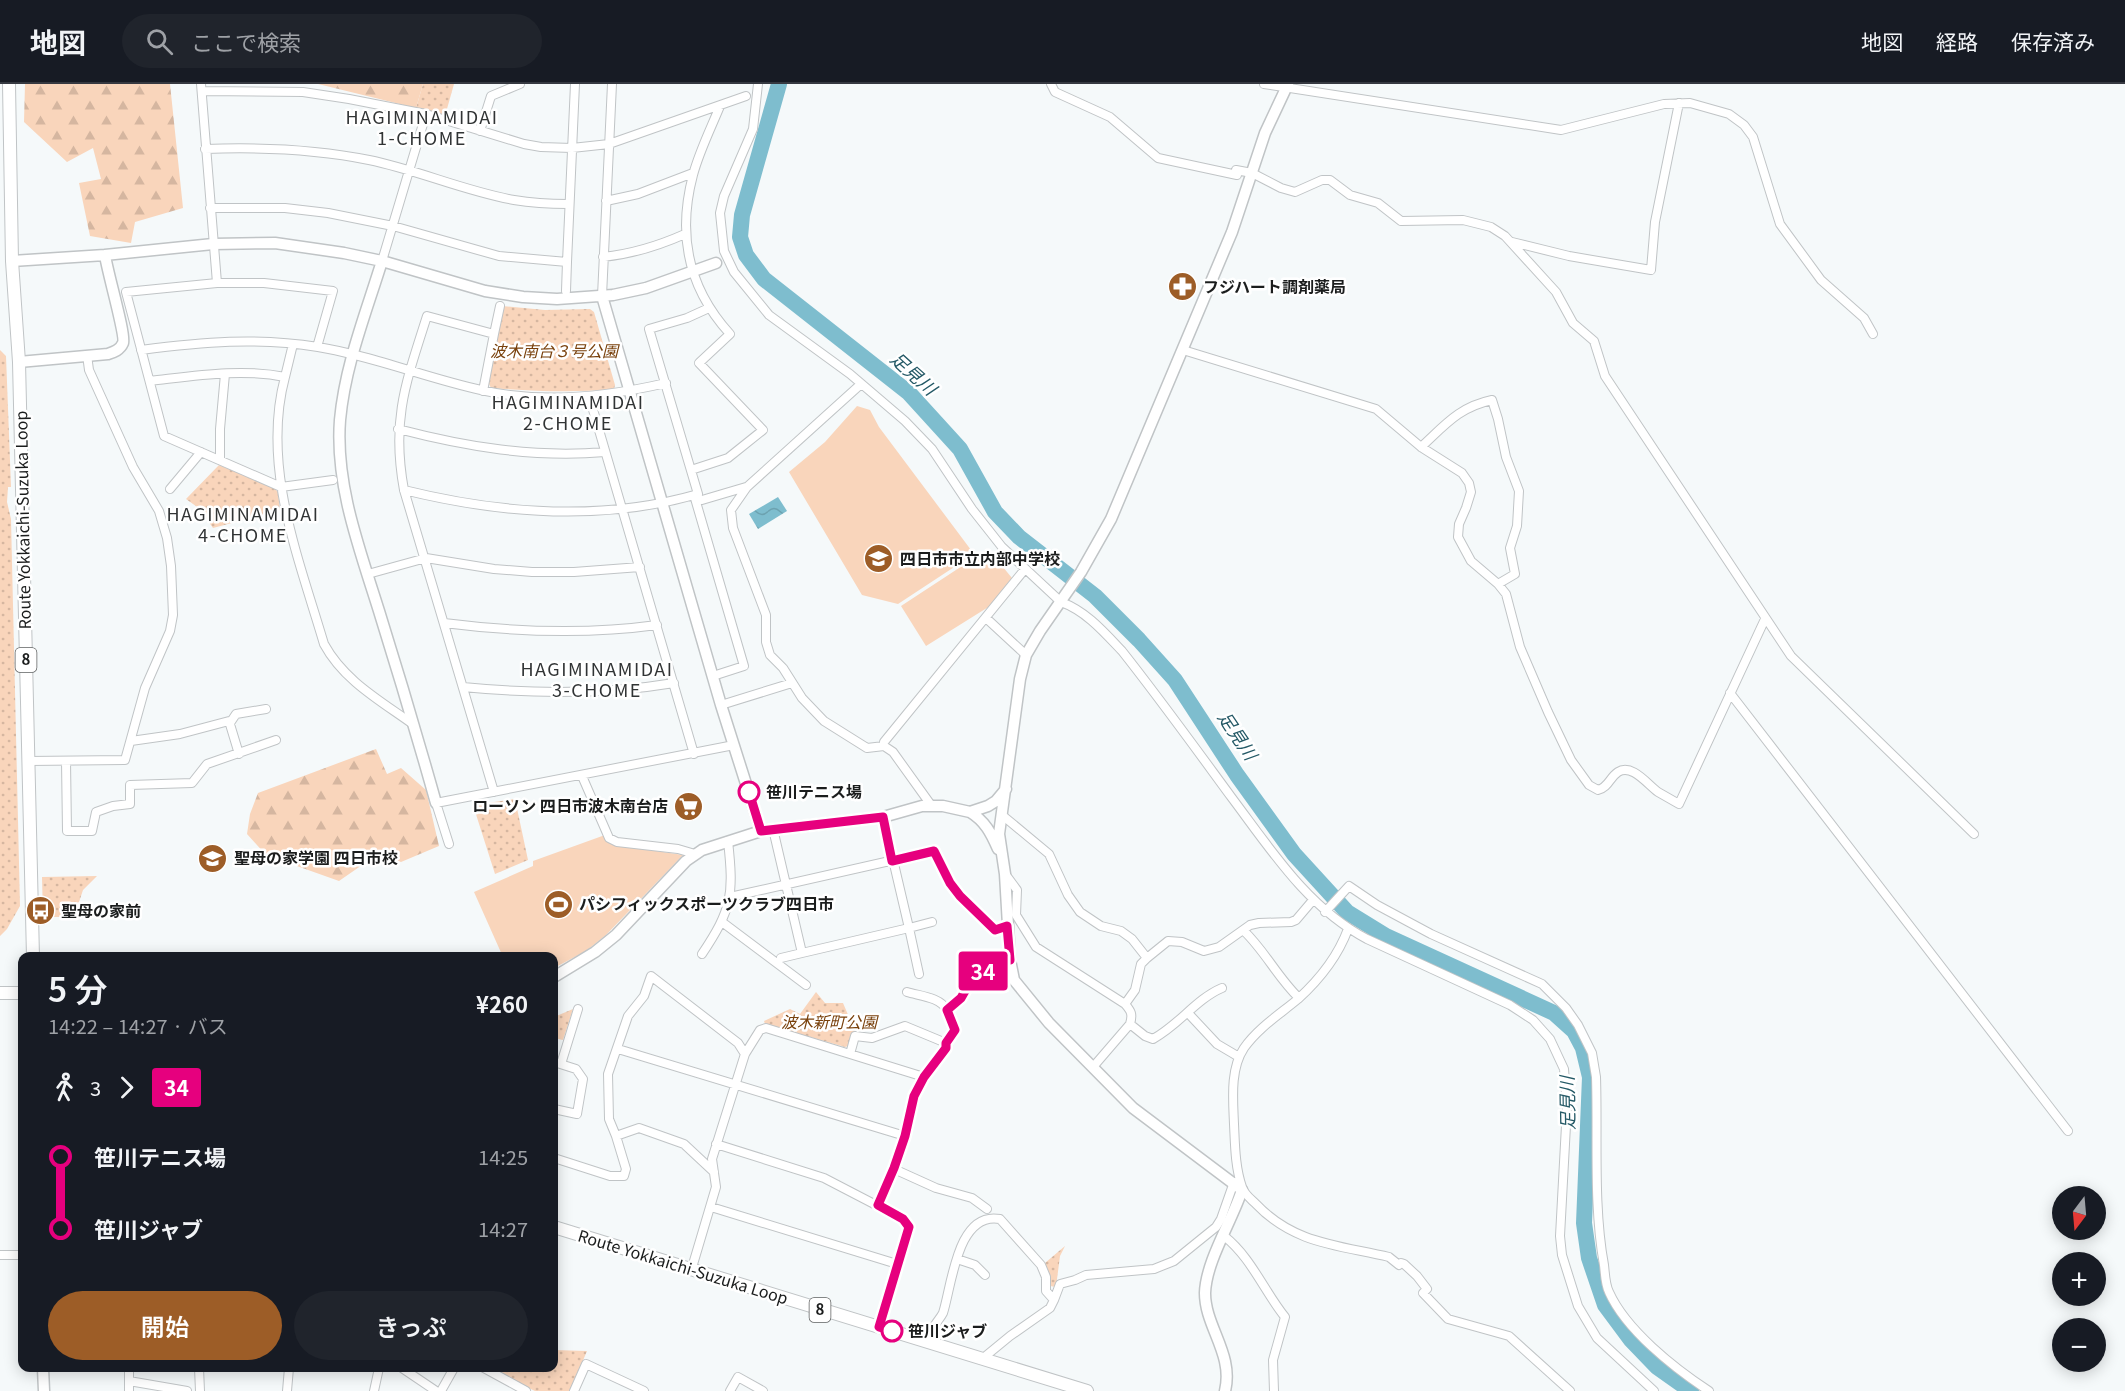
<!DOCTYPE html>
<html lang="ja">
<meta charset="utf-8">
<style>
:root{--surface:#171b24;--page:#20242c;--text:#f1f3f6;--muted:#9ea1a6;--line:#363941;--accent:#9d5d27}
body{margin:0;font-family:Georgia,"Noto Sans JP",serif;background:var(--page);color:var(--text);height:100vh;display:flex;flex-direction:column;font-size:22px;white-space:nowrap}
*{box-sizing:border-box;margin:0}
p{font-size:20px;color:var(--muted)}
.icon{flex:none;width:33px;height:33px;fill:none;stroke:currentColor;stroke-width:2;stroke-linecap:round;stroke-linejoin:round}
.map{position:relative;flex:1;overflow:hidden}
.drawer{position:absolute;left:18px;top:868px;width:540px;height:420px;display:flex;flex-direction:column;background:var(--surface);border-radius:12px;box-shadow:0 3px 15px #0003}
.drawer>*{flex:none}
.badge{padding:0 12px;border-radius:4px;font-size:21px;line-height:39px}
.needle{width:39px;rotate:196deg}
.buttons{position:absolute;left:2052px;top:1102px;display:grid;gap:12px}
.buttons a{display:grid;place-items:center;width:54px;height:54px;border-radius:50%;background:var(--surface);box-shadow:0 3px 15px #0003;font-size:30px}
.map>.badge{position:absolute;translate:-50% -50%;box-shadow:0 0 0 3px #fff}
.legs{display:flex;align-items:center;gap:9px;height:66px;padding:0 30px;font-size:20px}
.legs p{margin-inline-start:auto}
.head{display:flex;align-items:center;justify-content:space-between;height:102px;padding:0 30px}
h1{font-size:33px;font-weight:600;line-height:45px}
.button{display:flex;gap:12px;margin-top:auto;padding:12px 30px}
.button a{flex:1;height:69px;border-radius:36px;background:var(--accent);color:#fff;font-size:24px;font-weight:600;line-height:69px;text-align:center}
.button a+a{background:var(--page);color:var(--text)}
ul{padding:0 30px;list-style:none}
li{display:flex;align-items:center;gap:21px;height:72px;font-size:22px}
li i{display:grid;place-items:center;width:9px;height:100%;margin:0 8px;background:currentColor}
li i::after{content:'';width:15px;height:15px;margin:-8px;border:4px solid;border-radius:50%;background:var(--surface)}
li p{margin-inline-start:auto}
li:first-child i{background:linear-gradient(#0000 50%,currentColor 0)}
li:last-child i{background:linear-gradient(currentColor 50%,#0000 0)}
header{display:flex;align-items:center;gap:36px;box-sizing:border-box;height:84px;padding:0 30px;background:var(--surface);border-bottom:2px solid var(--line)}
header strong{font-size:28px}
nav{display:flex;gap:33px;margin-inline-start:auto;font-size:21px}
.search{width:420px;height:54px;background:var(--page);display:flex;align-items:center;gap:15px;box-sizing:border-box;padding:0 21px;border-radius:33px;color:var(--muted);font-size:22px}
.map>svg:first-child{display:block}
.green{fill:url(#green-dots)}
.forest{fill:url(#forest-firs)}
.pitch{fill:#f9d5bb}
.water{fill:url(#water-waves)}
.lines{fill:none;stroke-linecap:round;stroke-linejoin:round}
.river{stroke:#7ebdce;stroke-width:16}
.street-casing{stroke:#c0c4c6;stroke-width:10}
.secondary-casing{stroke:#c0c4c6;stroke-width:13}
.primary-casing{stroke:#c0c4c6;stroke-width:14}
.street{stroke:#fff;stroke-width:8}
.secondary{stroke:#fff;stroke-width:10}
.primary{stroke:#fff;stroke-width:12}
.line-1-casing{stroke:#fff;stroke-width:14}
.line-1{stroke:#e6007e;stroke-width:9}
.stop-1-dot{fill:#fff;stroke:#e6007e;stroke-width:3}
.labels{text-anchor:middle;stroke-width:5;stroke-linejoin:round;paint-order:stroke}
.shield{fill:#fff;stroke:#5f6161;stroke-width:1.5}
.shield-label{font-size:15px;font-weight:bold;fill:#1b1d1d}
.poi-label{font-size:16px;font-weight:bold;fill:#1b1d1d;stroke:#fff;text-anchor:start}
.park-label{font-size:16px;font-style:italic;fill:#79410c;stroke:#fff}
.street-label{font-size:16px;fill:#1b1d1d;stroke:#fff}
.stop-label{font-size:16px;font-weight:bold;fill:#1b1d1d;stroke:#fff;text-anchor:start}
.neighbourhood-label{font-size:18px;letter-spacing:1.5px;fill:#313435;stroke:#fff}
.water-label{font-size:18px;font-style:italic;fill:#245966;stroke:#fff}
</style>
<header>
<strong>地図</strong>
<div class="search"><svg class="icon" aria-label="search" viewBox="0 0 24 24"><circle cx="10" cy="10" r="6"/><path d="M15 15l6 6"/></svg>ここで検索</div>
<nav><a>地図</a><a>経路</a><a>保存済み</a></nav>
</header>
<div class="map">
<svg width="2125" height="1307" viewBox="0 0 2125 1307">
<defs>
<pattern id="green-dots" width="8" height="8" patternUnits="userSpaceOnUse" patternTransform="scale(1.5)"><rect width="8" height="8" fill="#f9d5bb"/><path d="M2 2h.1M6 6h.1" fill="none" stroke="#d5b6a0" stroke-width="1.8" stroke-linecap="round"/></pattern>
<pattern id="forest-firs" width="22" height="20" patternUnits="userSpaceOnUse" patternTransform="scale(1.5)"><rect width="22" height="20" fill="#f9d5bb"/><path d="M5 1l3.5 6h-7zM16 11l3.5 6h-7z" fill="#d5b6a0"/></pattern>
<pattern id="water-waves" width="16" height="10" patternUnits="userSpaceOnUse" patternTransform="scale(1.5)"><rect width="16" height="10" fill="#7ebdce"/><path d="M0 5q4-4 8 0t8 0" fill="none" stroke="#6ca2b0"/></pattern>
</defs>
<rect width="100%" height="100%" fill="#f5f9fa"/>
<path class="green" d="M423,0h31l-9,32 -29,-8z
M502,222l43,4 45,-1 4,3 21,73 -1,4c-42,4 -81,2 -123,-1l-2,-4z
M0,266l6,6 5,131h-3l-1,15 4,17 9,387 -13,23 -7,7z
M219,381l55,23 4,4 2,18 -67,18 -13,-19 -14,-10z
M515,715l13,61 -33,14 -22,-69z
M97,792l-14,14 -9,27h-31l-1,-40z
M816,908l9,11h18l12,28 -7,15 -3,1 -80,-23 -1,-3 26,-12 10,5z
M573,925l-10,31 -9,-2v-21z
M1065,1162l-5,10 -4,31 -6,-1v-10l-5,-13z
M554,1266l33,1 -17,40h-35l-21,-10 -13,-8 4,-5h49z"/>
<path class="forest" d="M25,0h145l13,124 -48,14 -4,21 -41,-7 -11,-53 22,-4 -8,-31 -26,14 -43,-40z
M318,0h105l-7,24z
M376,665l11,25 14,-6 25,22 13,56 -38,16 -23,-8 -39,27 -73,-26 -19,-21 3,-20 8,-21z"/>
<path class="pitch" d="M857,322l13,4 9,17 95,127 -76,50 -36,-9 -73,-123 36,-30z
M988,465l24,29 -22,28 -64,40 -25,-40z
M605,751l11,10 67,10 -77,80 -20,16 -32,17v-11h-51l-29,-65 59,-26v-5z"/>
<path class="water" d="M778,413l9,14 -29,18 -9,-15z"/>
<g class="lines">
<path class="river" d="M779,0l-37,131 -2,22 6,18 18,24 145,114 51,56 35,63 24,25 76,59 44,44 36,40 62,95 57,79 53,58 39,24 168,77 20,18 9,17 7,29 -6,146 5,35 16,47 26,35 26,27 34,24"/>
<defs>
<path id="street" d="M201,0l16,199
M758,0l-5,45 -29,67 -4,17 4,38 10,21 35,43 81,59 55,47 27,28 40,60 30,38 59,55c25,9 43,30 61,49 38,48 74,98 110,147 39,52 76,110 135,141l143,66 23,15 17,19 14,30 3,38 -7,129 2,19 16,51 19,32 57,53
M1051,0l4,8 55,25 48,41 79,17
M1264,0l297,46 103,-26 26,-1 39,11 15,11 9,12 27,87 41,56 43,38 9,16
M202,7l101,1 46,7 77,15 98,30 17,3 31,1 37,-4 137,-48
M480,47l11,-35 29,-12
M205,65c55,-2 110,0 164,11 49,10 95,31 145,40 18,3 36,4 54,4
M1236,86l16,3 29,15 14,4 27,-12h8l20,15 28,8 23,18 62,-1 28,7 14,9 51,56 17,31 21,18 11,35 186,280 183,178
M606,117l32,-7 55,-21
M210,124h75l43,5 65,13 106,30 68,6 8,-178
M1512,158l57,14 82,14 4,-48 24,-119
M603,173c29,-3 55,-11 82,-23
M382,177l44,-147
M566,207l1,-29
M602,212l10,-212
M494,250l6,-28
M317,263l16,-56 -69,-8h-47l-91,9 38,144 117,51 52,-7
M141,266c61,-8 116,-13 177,-3 55,9 108,31 163,43 60,14 125,7 185,-7
M1183,266l193,59 45,38 41,26 7,10 2,9 -5,16 -7,16 -1,13 13,24 27,23 8,10 14,53 28,65 23,48 18,25 9,5c11,-3 11,-12 20,-18 14,-9 30,13 40,20 7,4 14,8 21,12l86,-185
M285,293l8,-33
M150,297c44,-5 91,-13 135,-4 -24,89 14,182 39,267 20,37 57,57 90,81
M861,300l-114,103 -16,23 2,18 33,87v27l4,13 13,13 19,30 22,23 43,27 17,-2 9,6 38,53
M483,307l11,-57 -67,-18c-21,66 -36,104 -23,174l90,302
M589,312l105,358
M398,345c69,18 136,29 207,23
M1421,363c24,-22 38,-40 71,-47l6,19 8,38 13,34 -2,35 -7,22 5,26 -17,10
M220,376v-31l5,-55
M691,386l37,-12 35,-28 -64,-67 31,-29c-42,-46 -53,-99 -37,-159 6,-23 18,-47 27,-69
M170,405l31,-37
M404,406c97,24 197,32 294,4l-49,-165 38,-11 22,-10
M694,411l50,171 -31,10
M702,416l44,-13
M368,490l58,-16 68,11 38,3h42l66,-5
M986,534l40,37
M444,539c71,9 141,12 213,2
M463,603c71,7 140,8 211,-4
M1730,609l338,438
M721,621l71,-22
M230,639l6,-9 30,-5
M131,657l49,-7 49,-13 10,33
M884,662v-4l141,-173
M28,677l97,-1 20,-72 25,-57 3,-16 -2,-49 -4,-28 -8,-27 -26,-44 -44,-97 -2,-15
M66,677l1,70h25l4,-19 17,-6 17,-2v-19l62,-2 15,-19 69,-24
M582,692l27,62 8,4 61,7 17,5
M1002,731l47,39 19,41 12,17 21,14 20,5 11,8 15,19 21,-17 14,1 22,9 15,-4 31,-22 9,-2 32,-1 5,-2 17,-20
M773,745l29,124 107,-25 -26,-111
M449,760l-13,-41 298,-58
M1006,791l11,15 -1,25 20,32 89,57c6,7 8,10 5,20l-37,43
M730,813l204,-46 15,32 46,47 12,-4
M1325,828l24,-26 28,19 54,29 111,50 24,24 12,17 14,28 4,24c2,61 -3,128 8,188 1,8 1,19 5,27 17,38 65,76 100,99
M722,838l84,63
M1348,845c-10,27 -28,50 -50,70 -18,15 -40,29 -54,49 -14,21 -11,51 -10,76 1,20 1,43 8,63 2,7 9,12 14,17 38,40 82,41 133,53l10,8 2,-2 3,1 13,12 10,13 -4,4 25,26 61,17 61,55
M1244,847c21,20 34,47 55,67
M702,870c30,-45 32,-59 26,-113
M781,874l21,-5
M919,890l-10,-46 23,-6
M907,908c13,4 33,5 40,18
M1125,920l10,-14 6,-26 6,-6
M1188,929l29,31 22,13
M1130,940l15,12 8,3c26,-14 43,-40 69,-51
M946,959l9,-12 -8,-21 14,-12 12,-21 26,-15 11,-2
M618,965l287,87
M850,970l5,-18 17,2 33,-12 41,17v5l-22,29 -10,19 -9,40 -11,33 -16,36
M554,978l22,7 7,10 -6,35 -23,-5
M561,980l17,-55
M616,1052l23,-8 45,16 30,28
M716,1060l108,34 79,41 6,8 -31,100
M554,1074l56,18h14l2,-7 -10,-33 -7,-17 -1,-45 20,-58 16,-20 7,-20 87,67 7,11
M894,1085l42,19 36,10 15,11
M711,1123l186,57
M1224,1152c27,21 40,55 61,81l-12,43 1,31
M0,1171h22
M957,1175l18,6 10,10
M691,1187l25,-84 -4,-28 33,-105 15,-24 6,-2 158,49
M1054,1216l6,-16 15,-4 11,-5 68,-6 20,-8 42,-34 5,-8 13,-37
M930,1259c1,-4 1,-10 3,-14 2,-6 7,-10 10,-16 9,-28 14,-102 57,-94l41,46 5,12v14l8,9 -4,8 -40,28 -28,23
M129,1284v23
M199,1284l1,23
M402,1284l34,23
M484,1284l42,23
M129,1297l58,10
M287,1307l2,-23
M374,1307l5,-23
M441,1307l13,-23
M574,1307l12,-27 58,27
M730,1307l8,-14 25,14"/>
<path id="secondary" d="M12,177l93,-6 108,-11 62,-1 69,10 38,8 103,30 38,6 34,2 56,-4 33,-7 70,-25
M382,177c-16,52 -37,104 -42,159 -5,65 20,130 39,191 20,64 39,128 57,192
M602,212l119,409 40,126
M19,278l89,-8c6,-2 12,-4 15,-11 3,-8 -16,-72 -18,-88
M970,728c15,9 21,21 28,37
M554,893l41,-25 21,-17 70,-74 16,-11 59,-19 122,-14 39,-11h21l27,6 18,-6 8,-5 10,-12
M43,1284l1,23
M1225,1307c9,-37 -20,-64 -20,-98 1,-32 27,-72 37,-103l-109,-82 -84,-85 -35,-43 -4,-20 -5,-86 -6,-40 21,-155 6,-24 14,-24 41,-59 30,-53 121,-287 33,-99 23,-49"/>
<path id="primary" d="M9,0l3,177 7,101 14,595
M0,909h22
M554,1143l533,164"/>
</defs>
<use href="#street" class="street-casing"/>
<use href="#secondary" class="secondary-casing"/>
<use href="#primary" class="primary-casing"/>
<use href="#street" class="street"/>
<use href="#secondary" class="secondary"/>
<use href="#primary" class="primary"/>
</g>
<g class="lines">
<defs>
<path id="line-1" d="M749,708l12,39 122,-14 9,44 42,-10 16,32 10,13 35,34 12,-4 3,34 -11,2 -26,15 -12,21 -14,12 8,20 -9,13v5l-22,29 -10,19 -9,40 -11,32 -16,37 25,14 6,8 -30,100 13,4"/>
</defs>
<use href="#line-1" class="line-1-casing"/>
<use href="#line-1" class="line-1"/>
</g>
<defs>
<symbol id="pharmacy-disc" viewBox="-11 -11 22 22"><circle r="9.5" fill="#9d5d27" stroke="#fff"/><path d="M-2-6h4v4h4v4h-4v4h-4v-4h-4v-4h4Z" fill="#fff"/></symbol>
<symbol id="school-disc" viewBox="-11 -11 22 22"><circle r="9.5" fill="#9d5d27" stroke="#fff"/><path d="M0-5L7-2L0 1L-7-2ZM-4 1L0 2.5L4 1V4Q0 6-4 4Z" fill="#fff"/></symbol>
<symbol id="supermarket-disc" viewBox="-11 -11 22 22"><circle r="9.5" fill="#9d5d27" stroke="#fff"/><path d="M-6-5.5h2.5l.6 2H6L4.5 2H-2.5L-4.4-4H-6ZM-1.5 3.2a1.3 1.3 0 1 0 .1 0ZM3 3.2a1.3 1.3 0 1 0 .1 0Z" fill="#fff"/></symbol>
<symbol id="stadium-disc" viewBox="-11 -11 22 22"><circle r="9.5" fill="#9d5d27" stroke="#fff"/><path d="M0-5a6.5 5 0 1 0 0 10a6.5 5 0 1 0 0-10ZM-3.5-1.8h7v3.6h-7Z" fill="#fff"/></symbol>
<symbol id="bus-disc" viewBox="-11 -11 22 22"><circle r="9.5" fill="#9d5d27" stroke="#fff"/><path d="M-5-6H5V4H4V6H2V4H-2V6H-4V4H-5ZM-3.5-4V0h7V-4ZM-3.5 1.2v1.5H-2V1.2ZM2 1.2v1.5H3.5V1.2Z" fill="#fff"/></symbol>
</defs>
<g fill-rule="evenodd">
<use href="#pharmacy-disc" x="1166" y="186" width="33" height="33"/>
<use href="#school-disc" x="862" y="458" width="33" height="33"/>
<use href="#supermarket-disc" x="672" y="706" width="33" height="33"/>
<use href="#school-disc" x="196" y="758" width="33" height="33"/>
<use href="#stadium-disc" x="542" y="804" width="33" height="33"/>
<use href="#bus-disc" x="24" y="810" width="33" height="33"/>
</g>
<g class="stop-1-dot">
<circle cx="749" cy="708" r="10"/>
<circle cx="892" cy="1247" r="10"/>
</g>
<g class="labels">
<g class="shield">
<rect x="15.5" y="564" width="21" height="24" rx="4.5"/>
<rect x="809.5" y="1214" width="21" height="24" rx="4.5"/>
</g>
<g class="shield-label">
<text x="26" y="581">8</text>
<text x="820" y="1231">8</text>
</g>
<g class="poi-label">
<text x="1203" y="209">フジハート調剤薬局</text>
<text x="900" y="481">四日市市立内部中学校</text>
<text x="668" y="728" text-anchor="end">ローソン 四日市波木南台店</text>
<text x="234" y="780">聖母の家学園 四日市校</text>
<text x="579" y="826">パシフィックスポーツクラブ四日市</text>
<text x="61" y="833">聖母の家前</text>
</g>
<g class="park-label">
<text x="554" y="273">波木南台３号公園</text>
<text x="829" y="944">波木新町公園</text>
</g>
<g class="street-label">
<text transform="translate(23 436) rotate(-91)" y="6">Route Yokkaichi-Suzuka Loop</text>
<text transform="translate(683 1183) rotate(17)" y="6">Route Yokkaichi-Suzuka Loop</text>
</g>
<g class="stop-label">
<text x="766" y="714">笹川テニス場</text>
<text x="908" y="1253">笹川ジャブ</text>
</g>
<g class="neighbourhood-label">
<text x="422" y="40">HAGIMINAMIDAI<tspan x="422" dy="21">1-CHOME</tspan></text>
<text x="568" y="325">HAGIMINAMIDAI<tspan x="568" dy="21">2-CHOME</tspan></text>
<text x="243" y="437">HAGIMINAMIDAI<tspan x="243" dy="21">4-CHOME</tspan></text>
<text x="597" y="592">HAGIMINAMIDAI<tspan x="597" dy="21">3-CHOME</tspan></text>
</g>
<g class="water-label">
<text transform="translate(913 290) rotate(42)" y="6">足見川</text>
<text transform="translate(1237 652) rotate(56)" y="6">足見川</text>
<text transform="translate(1568 1019) rotate(-91)" y="6">足見川</text>
</g>
</g>
</svg>
<div class="buttons">
<a><svg class="needle" viewBox="-14 -14 28 28"><path d="M0-13l5 13h-10z" fill="#e53935"/><path d="M0 13l5-13h-10z" fill="#9ea1a6"/></svg></a>
<a>+</a>
<a>−</a>
</div>
<b class="badge" style="left:983px;top:887px;background:#e6007e;color:#fff">34</b>
<section class="drawer">
<div class="head"><div><h1>5 分</h1><p>14:22 – 14:27 · バス</p></div><b>¥260</b></div>
<div class="legs"><svg class="icon" aria-label="walk" viewBox="0 0 24 24"><circle cx="13" cy="4" r="2"/><path d="M13 8l-2 6 4 7M11 14l-3 7M7 12l3-4h3l4 4"/></svg>3<svg class="icon" aria-label="forward" viewBox="0 0 24 24"><path d="M9 5l7 7-7 7"/></svg><b class="badge" style="background:#e6007e;color:#fff">34</b></div>
<ul>
<li><i style="color:#e6007e"></i><b>笹川テニス場</b><p>14:25</p></li>
<li><i style="color:#e6007e"></i><b>笹川ジャブ</b><p>14:27</p></li>
</ul>
<div class="button"><a>開始</a><a>きっぷ</a></div>
</section>
</div>
